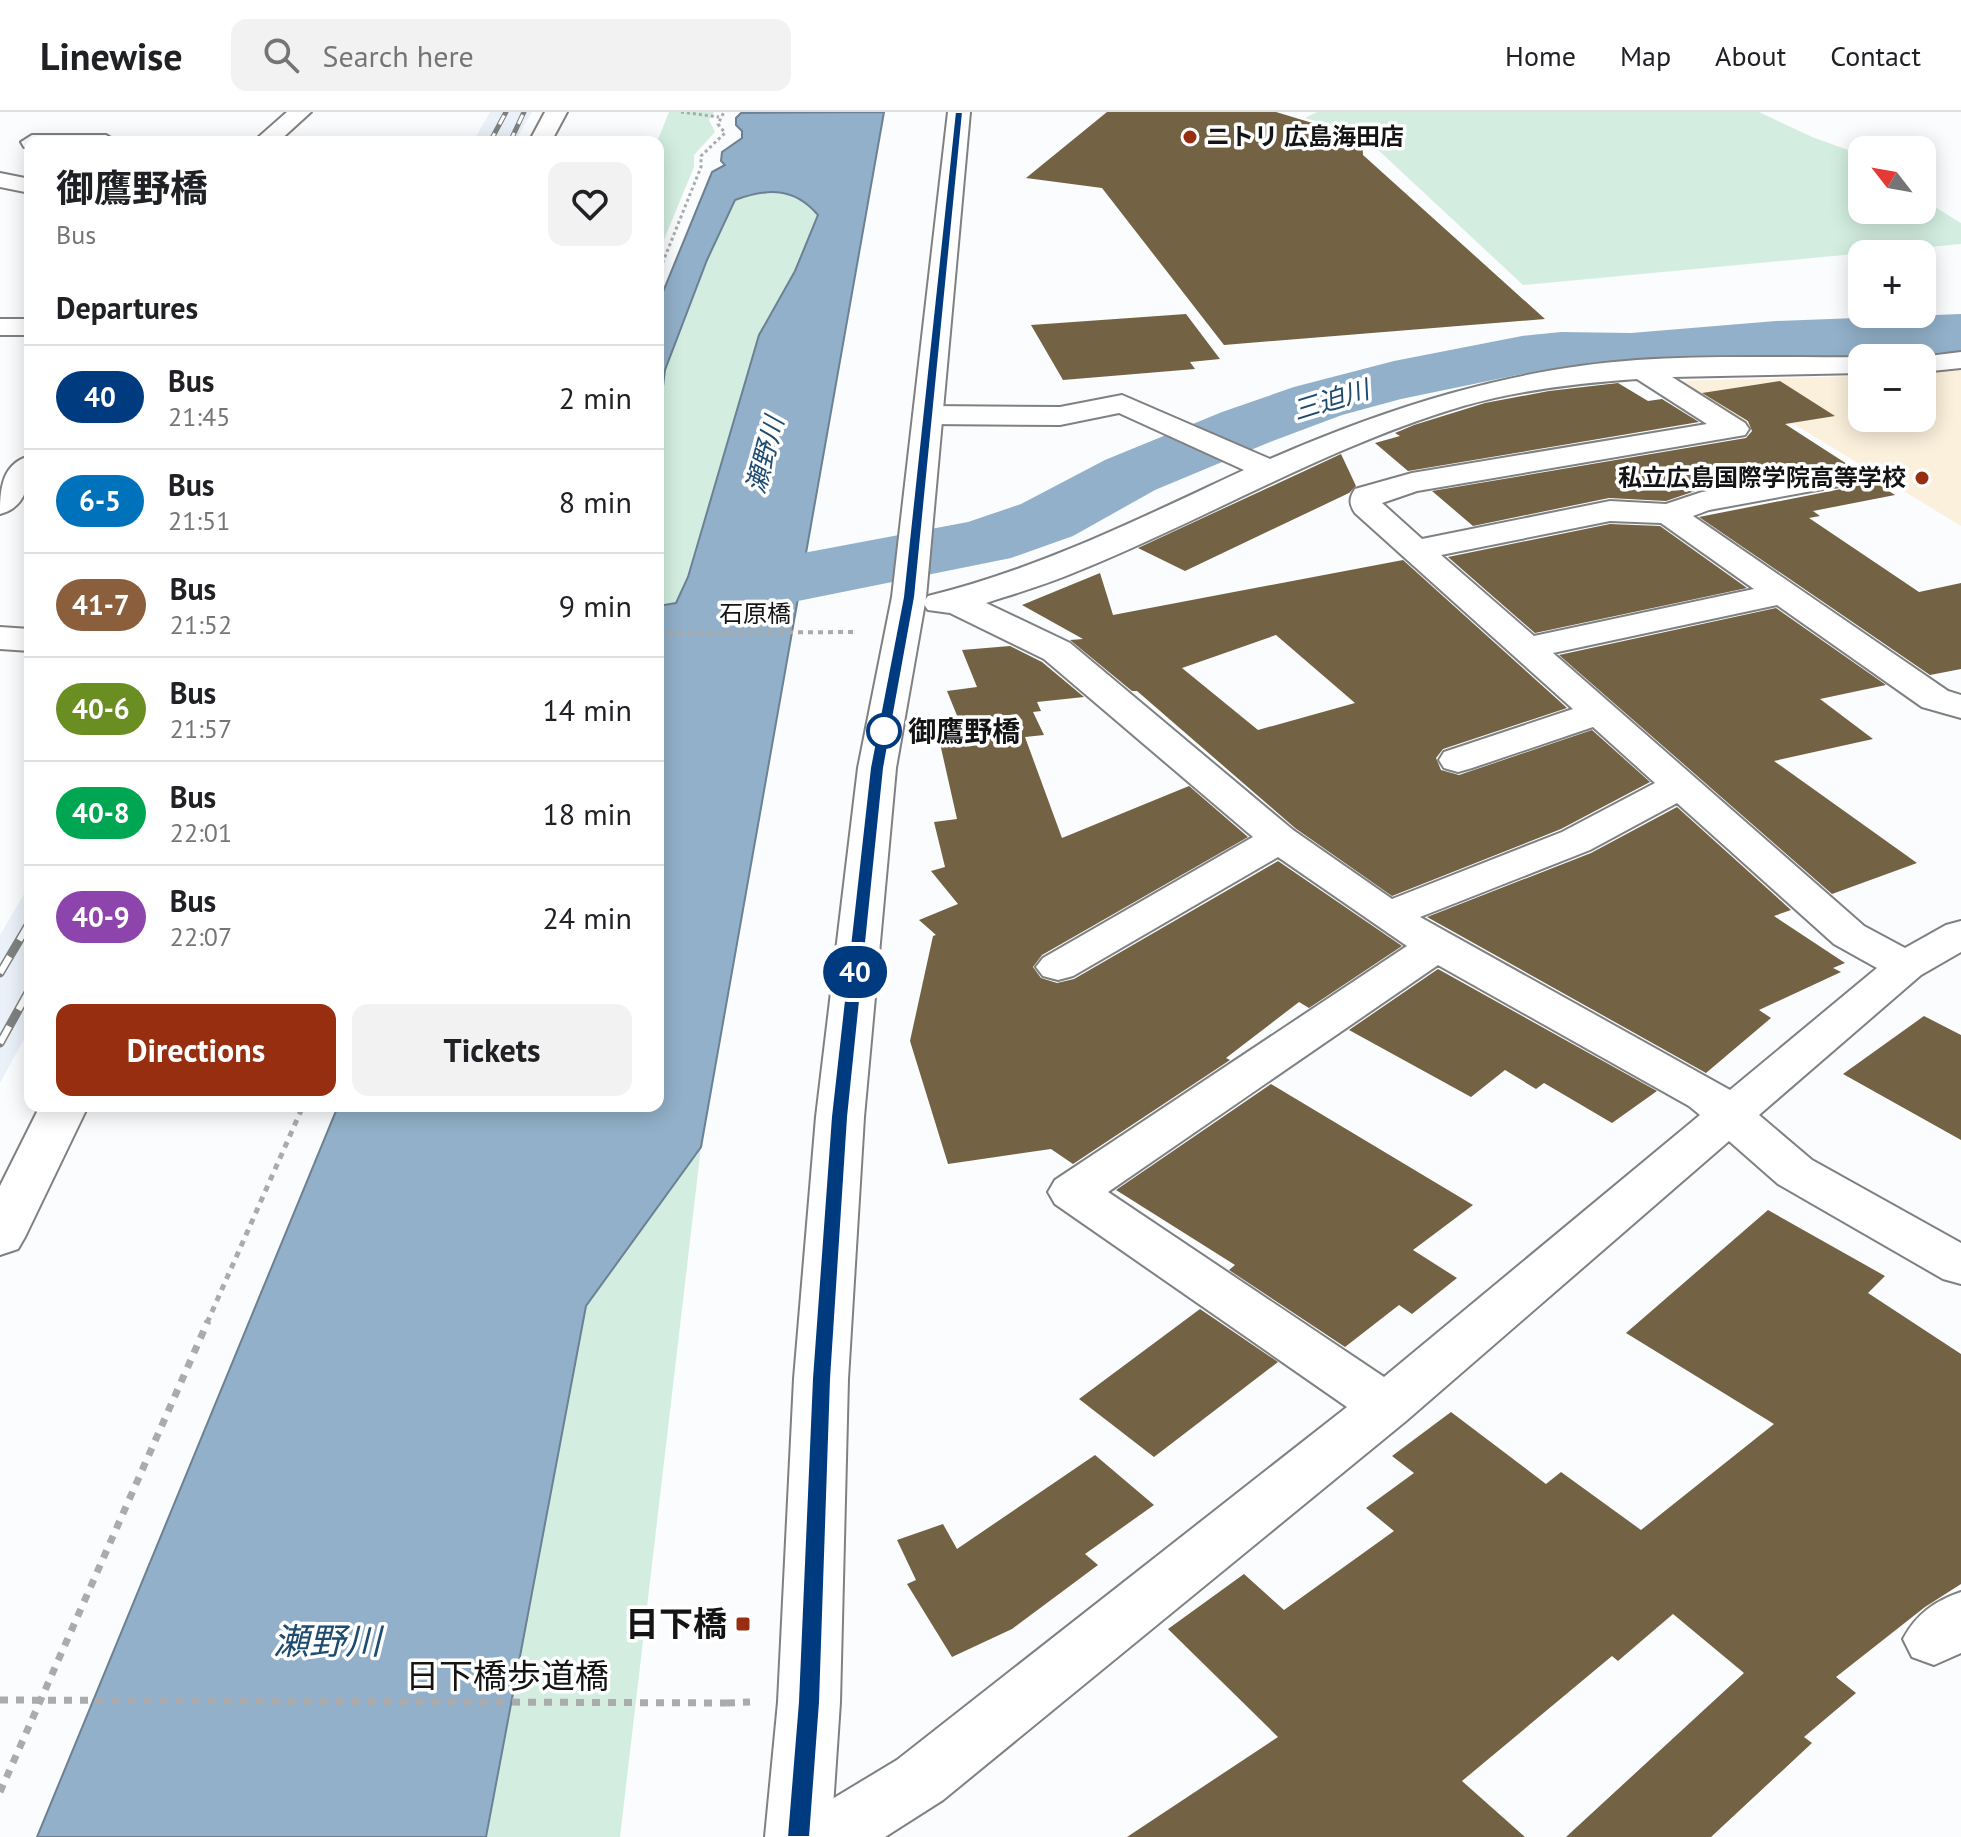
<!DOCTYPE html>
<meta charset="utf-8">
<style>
:root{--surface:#fff;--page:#f2f2f2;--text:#202124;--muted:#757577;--line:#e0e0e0;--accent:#962e0f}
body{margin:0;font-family:"PT Sans","Noto Sans JP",sans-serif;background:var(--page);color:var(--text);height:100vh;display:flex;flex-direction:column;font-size:30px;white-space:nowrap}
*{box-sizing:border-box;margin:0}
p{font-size:26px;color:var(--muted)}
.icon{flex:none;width:44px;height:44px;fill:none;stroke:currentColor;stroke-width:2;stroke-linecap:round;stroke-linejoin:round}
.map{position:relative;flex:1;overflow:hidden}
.sheet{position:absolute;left:24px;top:24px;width:640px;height:976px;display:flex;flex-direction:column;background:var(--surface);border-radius:16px;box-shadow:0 4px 20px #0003}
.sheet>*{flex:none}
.badge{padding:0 16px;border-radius:26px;font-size:28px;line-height:52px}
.needle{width:52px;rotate:301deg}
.fabs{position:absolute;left:1848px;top:24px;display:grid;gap:16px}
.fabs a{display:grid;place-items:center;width:88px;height:88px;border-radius:16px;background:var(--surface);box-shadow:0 4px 20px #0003;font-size:40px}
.map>.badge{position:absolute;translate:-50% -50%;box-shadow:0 0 0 4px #fff}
h2{padding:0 32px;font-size:30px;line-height:72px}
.round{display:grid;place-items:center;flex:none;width:84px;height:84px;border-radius:16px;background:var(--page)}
.summary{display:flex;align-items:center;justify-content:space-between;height:136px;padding:0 32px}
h1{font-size:38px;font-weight:700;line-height:60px}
.action{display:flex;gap:16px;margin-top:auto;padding:16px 32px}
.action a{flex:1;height:92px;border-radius:16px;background:var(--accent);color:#fff;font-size:32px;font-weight:700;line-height:92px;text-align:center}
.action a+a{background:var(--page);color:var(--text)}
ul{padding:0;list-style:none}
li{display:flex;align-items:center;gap:24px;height:104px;padding:0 32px;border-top:2px solid var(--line)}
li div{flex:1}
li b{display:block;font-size:30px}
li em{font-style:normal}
li .badge{min-width:88px;font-weight:700;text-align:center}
header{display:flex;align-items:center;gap:48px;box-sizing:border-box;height:112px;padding:0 40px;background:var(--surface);border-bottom:2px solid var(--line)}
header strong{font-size:38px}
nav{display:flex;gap:44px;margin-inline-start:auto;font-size:28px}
.search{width:560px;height:72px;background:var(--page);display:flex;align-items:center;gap:20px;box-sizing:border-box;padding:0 28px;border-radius:16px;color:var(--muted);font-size:30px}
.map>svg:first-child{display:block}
.built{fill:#eaf1f9}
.education{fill:#fbf0db}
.green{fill:#d3eee1}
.water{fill:#92b0c9;stroke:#6c8193;stroke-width:2}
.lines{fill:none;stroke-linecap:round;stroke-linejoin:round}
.river{fill:#92b0c9;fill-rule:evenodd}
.building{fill:#746245;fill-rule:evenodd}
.minor-casing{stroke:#7f8082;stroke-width:4}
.major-casing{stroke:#7f8082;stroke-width:4}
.highway-casing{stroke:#7f8082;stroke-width:4}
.path-far3{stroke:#aaabac;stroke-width:3;stroke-dasharray:3 3;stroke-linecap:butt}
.path-far2{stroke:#aaabac;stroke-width:4;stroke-dasharray:5 5;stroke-linecap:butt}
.path-far1{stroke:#aaabac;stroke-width:5;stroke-dasharray:6 6;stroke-linecap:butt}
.path{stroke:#aaabac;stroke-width:7;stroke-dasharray:8 8;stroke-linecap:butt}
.minor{fill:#fff;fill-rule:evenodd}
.major{fill:#fff;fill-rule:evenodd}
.highway{fill:#fff;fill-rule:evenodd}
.rail-far1-casing{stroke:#7f8081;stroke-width:5}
.rail-casing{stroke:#7f8081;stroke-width:9}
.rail-far1{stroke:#fff;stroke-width:3;stroke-dasharray:10;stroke-linecap:butt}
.rail{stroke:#fff;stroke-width:6;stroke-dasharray:19;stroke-linecap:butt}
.path-bridge{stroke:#aaabac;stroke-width:7;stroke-dasharray:8 8;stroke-linecap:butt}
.line{fill:#003b80;stroke:#fff;stroke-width:2}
.poi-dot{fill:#962e0f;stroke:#fff;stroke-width:3}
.stop-dot{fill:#fff;stroke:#003b80;stroke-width:4}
.labels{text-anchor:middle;stroke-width:7;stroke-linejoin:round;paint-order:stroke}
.far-poi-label{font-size:24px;font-weight:bold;fill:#141415;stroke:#fff;text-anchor:start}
.far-street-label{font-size:24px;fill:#141415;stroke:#fff}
.far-water-label{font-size:26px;font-style:italic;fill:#1d4c70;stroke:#fff}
.stop-label{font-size:28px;font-weight:bold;fill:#141415;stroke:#fff;text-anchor:start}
.near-poi-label{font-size:34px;font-weight:bold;fill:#141415;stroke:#fff;text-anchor:end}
.near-street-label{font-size:34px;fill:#141415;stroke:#fff}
.near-water-label{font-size:36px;font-style:italic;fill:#1d4c70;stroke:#fff}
</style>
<header>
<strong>Linewise</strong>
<div class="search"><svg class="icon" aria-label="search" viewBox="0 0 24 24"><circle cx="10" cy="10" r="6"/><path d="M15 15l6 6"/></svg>Search here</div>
<nav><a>Home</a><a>Map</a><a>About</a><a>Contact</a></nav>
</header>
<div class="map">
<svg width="1961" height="1725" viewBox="0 0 1961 1725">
<rect width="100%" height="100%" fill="#fafcfd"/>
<path class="built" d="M490,0h42l-17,30h-42z
M30,772v144l-30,55v-148z"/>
<path class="education" d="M1961,256v158l-167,-102 -44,6 -73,-49 185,-5v42h60v-46z"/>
<path class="green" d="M669,0h45l-5,8 6,12 -21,23v12l-36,87 -1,-112z
M1317,0h442l53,25 50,18v55h60v-11l39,24v21l-438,41 -162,-151 -56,-16z
M756,80c30,0 42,0 62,23l-23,56 -36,64 -71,242 -12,26 -17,4 -1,-179 7,-58 42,-110 28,-60z
M701,1035l-81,690h-134l100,-531z"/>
<path class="water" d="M884,0l-183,1035 -115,159 -100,531h-449l301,-731h320v-500l18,-3 12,-26 71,-242 36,-64 23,-56c-24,-28 -50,-27 -83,-15l-28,60 -42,110 -7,58v-124l54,-132 13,-7 -4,-4 1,-9 20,-14v-7l-6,-6v-7l5,-5z"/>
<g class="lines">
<path class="river" d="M1961,202v38l-185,7 -145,12 -70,-1 -39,4 -121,25 -59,16 -72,27 -115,48 -82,46 -62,22 -282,57 -28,-7 -11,-17 11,-17 28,-7 239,-45 53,-18 84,-44 117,-48 72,-25 100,-26 128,-25 39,-4 70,1 145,-12z"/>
</g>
<path class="building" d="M1107,0h169l86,26 1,17 182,164 -321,26 -122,-157 -76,-10z
M1186,202l34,45 -30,3 5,7 -132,11 -32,-55z
M1780,269l55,35 -50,8 110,71 -82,16 7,5 -11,2 110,74 42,-9v86l-31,6 -231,-158 147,-29 7,-10 -7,-10 -13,-2 -132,23 -35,12 -57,-3 -136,28 -41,-35 314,-53 6,-7 -4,-10 -46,-28z
M1618,271l30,18 14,-2 37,23 -291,49 -33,-28 25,-7 -5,-3 19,-8 71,-22 64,-12z
M1341,342l15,32 -7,7 -164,78 -47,-23z
M1610,412l50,2 87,62 -212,45 -87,-76z
M1403,448l164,148 -124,41 -7,9 5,12 18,5 133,-45 58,52 -89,47 -169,67 -97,-68 -158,-137h-5l-62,-51 13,-1 -61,-34 78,-32 13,42zM1276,523l79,68 -97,27 -76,-62z
M1776,496l110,77 -66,14 53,40 -99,22 143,102 -85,31 -273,-239z
M1010,534l32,16 42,35 -47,5 4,9 -8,1 11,23 -19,2 37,101 127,-52 59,51 -206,118 -9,12 8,11 16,5 17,-4 204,-118 124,85 -93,62 -10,-6 -73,56 4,2 -157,104 -22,-15 -103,15 -38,-123 23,-105 3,-1 -17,-15 39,-16 -27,-33 14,-4 -11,-45 23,-3 -22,-98 23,-3 -11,-27 30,-4 -15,-37z
M1677,695l114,103 -17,6 71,47 -12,5 8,4 -82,38 12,8 -65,55 -279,-156 164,-64z
M1438,857l219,122 -45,32 -68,-40 -8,6 -31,-19 -34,27 -122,-67z
M1924,904l37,19v105l-118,-66z
M1271,972l202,121 -60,45 44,28 -45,36 -13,-9 -54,42 -116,-77 6,-5 -119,-75z
M1768,1098l117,66 -17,17 93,61v230l-36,23 -89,70 20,16 -52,44 8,6 -101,94h-145l178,-164 -71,-59 -55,47 -6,-5 -150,125 63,56h-398l151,-100 -110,-108 76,-55 40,36 110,-79 -28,-23 48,-35 -22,-17 59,-44 95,72 15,-12 80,58 133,-106 -148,-91z
M1200,1197l78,53 -124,95 -75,-58z
M1095,1343l59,50 -69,49 13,11 -86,64 -60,28 -45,-73 9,-4 -19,-40 46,-16 14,25z"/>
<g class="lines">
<defs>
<path id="minor" d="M545,0h22l-16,30h-22z
M32,23h74l11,7h-87v6l-6,-1 -3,-5z
M0,61l30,6v14l-30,-6z
M0,207h30v16h-30z
M1961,240v16l-39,4v-14h-10z
M1862,245l6,1h-6v15l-190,4 73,46 4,6 -4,6 -328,56 -35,12 40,36 188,-38 56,3 36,-12 132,-23 11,2 5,7 -5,7 -136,25 -16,6 255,175 13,4v23l-39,-11 -145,-102 -224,48 311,273 41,22 41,-23 15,-4v31l-40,23 -162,140 53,45 149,83v41l-18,-5 -165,-95 -49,-43 -323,280 -463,379 -58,37h-91l10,-21 93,-56 450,-353 -292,-203 -7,-12 7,-12 352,-234 -129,-89 -205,119 -15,4 -15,-4 -7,-9 7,-9 210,-121 -209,-178 -94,-46 -22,-3 -5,-7 5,-7c113,-28 211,-77 316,-126l-125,-57 -59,12 -132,-1 -10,-3 -5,-6 5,-6 10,-3 132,1 62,-12 148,64c117,-51 239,-90 367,-99 74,-5 151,-2 225,-3zM1637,267l70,45 -295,49 -57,16c-6,9 -6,15 0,24l218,196 -129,43 -5,8 5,8 14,4 14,-4 121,-41 62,56 -93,49 -170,67 -99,-69 -223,-187 -84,-40c31,-10 62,-19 92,-32 129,-52 250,-125 385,-165 56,-16 115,-23 174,-27zM1610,409l51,2 93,66 -220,47 -93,-81zM1677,691l157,141 43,24 -147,122 -310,-173 170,-67zM1438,853l251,141 11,9 -316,262 -276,-185z
M0,515l30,2v22l-30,-2z
M40,994h48l-63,131 -7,12 -18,6v-69z
M1961,1480v61l-27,12 -22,-8 -9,-18c13,-25 32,-38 58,-47z"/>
<path id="major" d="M287,0h24l-33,30h-25z
M30,344c0,24 -2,51 -30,58 0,-25 2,-51 30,-58z"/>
<path id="highway" d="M948,0h22l-44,485 -30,171 -32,349 -16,262 -8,323 -9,135h-66l13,-135 16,-323 22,-262 42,-349 34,-171z"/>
</defs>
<use href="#minor" class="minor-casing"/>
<use href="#major" class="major-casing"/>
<use href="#highway" class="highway-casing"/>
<path class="path-far3" d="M681,0l38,5
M658,162l43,-107v-11l24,-23 -7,-9 6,-12"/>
<path class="path-far2" d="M658,521l198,-1"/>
<path class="path-far1" d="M207,1211l96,-217"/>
<path class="path" d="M727,1591l23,-1
M0,1680l208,-471"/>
<use href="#minor" class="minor"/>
<use href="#major" class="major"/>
<use href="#highway" class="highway"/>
<defs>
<path id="rail-far1" d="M490,30l16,-30
M510,30l14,-30"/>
<path id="rail" d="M0,861l30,-51
M0,931l30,-54"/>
</defs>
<use href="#rail-far1" class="rail-far1-casing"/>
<use href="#rail" class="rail-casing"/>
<use href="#rail-far1" class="rail-far1"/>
<use href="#rail" class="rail"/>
<path class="path-bridge" d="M0,1588l727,3"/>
</g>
<path class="line" d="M955,0h8l-48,485 -31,171 -36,349 -17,262 -11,323 -10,135h-23l11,-135 14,-323 19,-262 39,-349 33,-171z"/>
<g class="poi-dot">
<circle cx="1190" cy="25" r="8"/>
<circle cx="1922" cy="366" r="8"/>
<rect x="735" y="1504" width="16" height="16" rx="4"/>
</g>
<circle class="stop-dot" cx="884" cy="619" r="16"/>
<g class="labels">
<g class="far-poi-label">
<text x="1206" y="33">ニトリ 広島海田店</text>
<text x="1906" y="374" text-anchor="end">私立広島国際学院高等学校</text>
</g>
<g class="far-street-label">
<text x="755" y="510">石原橋</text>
</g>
<g class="far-water-label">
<text transform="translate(1331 288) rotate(-17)" y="9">三迫川</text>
<text transform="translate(765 343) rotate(-75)" y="9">瀬野川</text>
</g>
<g class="stop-label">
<text x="908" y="629">御鷹野橋</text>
</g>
<g class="near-poi-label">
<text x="727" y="1524">日下橋</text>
</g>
<g class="near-street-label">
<text x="507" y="1576">日下橋歩道橋</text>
</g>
<g class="near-water-label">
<text x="327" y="1542">瀬野川</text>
</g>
</g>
</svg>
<div class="fabs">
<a><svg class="needle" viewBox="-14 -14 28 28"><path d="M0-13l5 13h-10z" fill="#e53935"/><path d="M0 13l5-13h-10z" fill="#757577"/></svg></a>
<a>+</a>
<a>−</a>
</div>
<b class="badge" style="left:855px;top:860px;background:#003b80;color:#fff">40</b>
<section class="sheet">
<div class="summary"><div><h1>御鷹野橋</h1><p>Bus</p></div><a class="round"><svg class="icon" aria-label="heart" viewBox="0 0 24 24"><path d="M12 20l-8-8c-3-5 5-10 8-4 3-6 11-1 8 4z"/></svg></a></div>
<h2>Departures</h2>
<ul>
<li><span class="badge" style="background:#003b80;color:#fff">40</span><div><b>Bus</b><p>21:45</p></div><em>2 min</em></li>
<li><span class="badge" style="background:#0072bc;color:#fff">6-5</span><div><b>Bus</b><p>21:51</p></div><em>8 min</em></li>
<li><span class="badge" style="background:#8b5e3c;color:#fff">41-7</span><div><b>Bus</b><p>21:52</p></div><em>9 min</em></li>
<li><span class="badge" style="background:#6b8e23;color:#fff">40-6</span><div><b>Bus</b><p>21:57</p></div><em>14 min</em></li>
<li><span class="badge" style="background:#00a651;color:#fff">40-8</span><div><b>Bus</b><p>22:01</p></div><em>18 min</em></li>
<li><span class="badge" style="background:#8e44ad;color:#fff">40-9</span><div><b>Bus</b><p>22:07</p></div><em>24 min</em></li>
</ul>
<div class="action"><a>Directions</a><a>Tickets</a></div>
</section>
</div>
